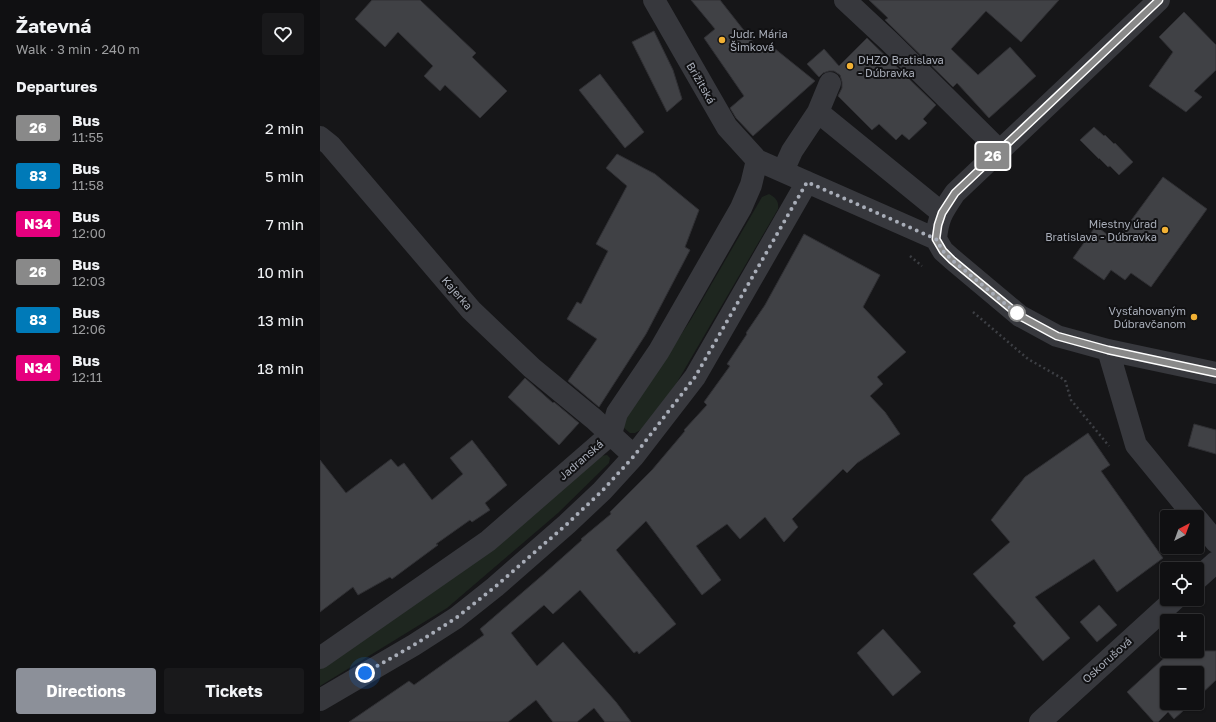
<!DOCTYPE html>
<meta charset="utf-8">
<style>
:root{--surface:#101012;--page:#19191b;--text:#f1f3f6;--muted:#9c9d9f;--line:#303032;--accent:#8c9099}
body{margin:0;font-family:"Golos Text",sans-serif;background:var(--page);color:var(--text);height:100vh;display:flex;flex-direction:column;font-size:15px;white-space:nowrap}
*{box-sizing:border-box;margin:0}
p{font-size:13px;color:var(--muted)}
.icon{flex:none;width:22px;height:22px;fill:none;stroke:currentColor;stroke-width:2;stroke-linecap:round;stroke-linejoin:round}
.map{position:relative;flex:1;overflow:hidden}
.drawer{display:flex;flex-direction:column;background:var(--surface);width:320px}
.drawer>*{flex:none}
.badge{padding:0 8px;border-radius:3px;font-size:14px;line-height:26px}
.needle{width:26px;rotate:41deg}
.tools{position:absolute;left:840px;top:510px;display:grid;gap:8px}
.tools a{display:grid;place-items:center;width:44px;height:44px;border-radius:4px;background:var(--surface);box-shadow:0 1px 3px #0004,0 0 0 1px var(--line);font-size:20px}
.you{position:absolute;width:20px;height:20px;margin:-10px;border:3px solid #fff;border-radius:50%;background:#1a73e8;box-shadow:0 0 0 6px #1a73e833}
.map>.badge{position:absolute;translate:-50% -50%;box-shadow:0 0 0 2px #fff}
h2{padding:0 16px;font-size:15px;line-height:36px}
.round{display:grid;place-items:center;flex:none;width:42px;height:42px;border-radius:4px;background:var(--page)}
.headline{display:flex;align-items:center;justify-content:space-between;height:68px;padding:0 16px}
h1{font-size:19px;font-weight:700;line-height:30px}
.primary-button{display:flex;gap:8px;margin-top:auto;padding:8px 16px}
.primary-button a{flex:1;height:46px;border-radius:4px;background:var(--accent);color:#fff;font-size:16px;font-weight:700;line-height:46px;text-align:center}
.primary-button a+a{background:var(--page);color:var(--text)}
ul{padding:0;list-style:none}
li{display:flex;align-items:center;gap:12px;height:48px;padding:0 16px}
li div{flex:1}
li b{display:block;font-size:15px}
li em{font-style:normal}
li .badge{min-width:44px;font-weight:700;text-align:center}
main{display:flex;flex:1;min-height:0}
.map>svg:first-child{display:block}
.green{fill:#1e261f}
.building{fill:#404145;stroke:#303034}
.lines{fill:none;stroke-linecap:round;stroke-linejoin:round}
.path{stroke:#3d3f44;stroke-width:2.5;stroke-dasharray:2 3;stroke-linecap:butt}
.minor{stroke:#37383d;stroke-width:22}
.line-casing{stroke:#fff;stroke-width:9}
.line{stroke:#898989;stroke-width:6}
.walk{stroke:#a8adb8;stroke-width:4;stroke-dasharray:0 7.2}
.poi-dot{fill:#f2b134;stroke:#111113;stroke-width:1.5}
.stop-dot{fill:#fff;stroke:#898989;stroke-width:2}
.labels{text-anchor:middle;stroke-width:4;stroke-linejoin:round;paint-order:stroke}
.poi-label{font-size:11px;fill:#a8adb8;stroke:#111113;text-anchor:start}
.street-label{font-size:11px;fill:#a8adb8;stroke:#111113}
</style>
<main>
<section class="drawer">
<div class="headline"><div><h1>Žatevná</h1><p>Walk · 3 min · 240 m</p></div><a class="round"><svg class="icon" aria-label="heart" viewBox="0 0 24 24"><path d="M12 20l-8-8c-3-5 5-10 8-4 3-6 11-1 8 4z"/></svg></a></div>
<h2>Departures</h2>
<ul>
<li><span class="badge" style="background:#898989;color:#fff">26</span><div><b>Bus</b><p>11:55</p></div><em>2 min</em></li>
<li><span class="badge" style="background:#007ab8;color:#fff">83</span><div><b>Bus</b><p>11:58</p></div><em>5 min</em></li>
<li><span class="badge" style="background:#e6007e;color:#fff">N34</span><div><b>Bus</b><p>12:00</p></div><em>7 min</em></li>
<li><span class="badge" style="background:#898989;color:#fff">26</span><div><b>Bus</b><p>12:03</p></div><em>10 min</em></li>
<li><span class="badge" style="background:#007ab8;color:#fff">83</span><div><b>Bus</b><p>12:06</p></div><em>13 min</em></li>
<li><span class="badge" style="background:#e6007e;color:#fff">N34</span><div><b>Bus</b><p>12:11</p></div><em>18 min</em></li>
</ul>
<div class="primary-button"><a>Directions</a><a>Tickets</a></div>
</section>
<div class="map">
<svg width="896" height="722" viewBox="0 0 896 722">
<rect width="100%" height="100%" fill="#161618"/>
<path class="green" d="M449,194c7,4 10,7 9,15l-102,175 -32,44 -9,5h-5l-6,-5v-8l66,-99 72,-124z
M287,455l3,3 -1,5 -51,50 -111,95 -127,78v-21l279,-209z"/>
<path class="building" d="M52,0h48l56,53 -4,4 35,34 -27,27 -35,-33 -5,6 -16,-15 9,-10 -35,-34 -13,15 -30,-28z
M371,0h29l41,52 8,-8 46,37 -62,55 -17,-18 -6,-10 14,-12 -40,-58 11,-9z
M549,0h190l-38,42 -35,-31 -35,38 27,26 32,-28 26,29 -47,42 -32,-35 -4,4 -68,-67 3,-2z
M864,12l32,33v25l-22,21 8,6 -16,15 -37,-26 24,-34 -14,-15z
M334,31l19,39 9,29 -15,13 -35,-70z
M547,38l69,67 -13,14 4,4 -18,17 -7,-6 -6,6 -17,-16 -7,6 -34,-34 4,-8v-6l-2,-7 -6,-4h-5l-6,2 -4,4 -12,-13 17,-15 15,17z
M280,74l44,58 -19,16 -46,-58z
M774,127l10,9 1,-1 9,9 1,-1 18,19 -14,13 -9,-9 -2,1 -9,-9v1l-19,-19z
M297,154l38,20 44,36 -14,37 5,3 -44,84 -47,73 -31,-26 29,-42 -30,-20 10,-17 4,2 27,-53 -12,-7 31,-58 -21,-18z
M843,177l44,32 -56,78 -20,-14 -6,7 -14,-10 -7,10 -31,-22 23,-32 20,15z
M484,234l76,41 -17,32 43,45 -29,25 6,7 -13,12 15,16 15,22 -43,29 -10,10 -4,-4 -51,50 6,8 -14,15 -19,-25 -25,22 -13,-15 -31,22 25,34 -19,15 -56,-74 -30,29 60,74 -37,30 -2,-3 -3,2 -54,-63 -27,24 -9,-9 -33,28 26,33 26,-24 53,60 15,20h-26l-11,-14 -17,14h-24l-17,-22 -28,22h-159l60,-41 5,4 70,-50 -4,-6 65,-56 37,-33 -1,-1 30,-25 -1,-2 42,-42 33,-39 -1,-1 23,-25 -3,-3 26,-36 -3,-2 20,-30 -1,-1 19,-28z
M205,378l28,25 1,-1 25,21 -20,22 -51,-48z
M874,424l22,6v24l-28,-8z
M768,433l22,32 -9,6 62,87 -46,34 -23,-33 -59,38 35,41 -27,23 -30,-35 3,-3 -43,-49 37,-32 -19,-22 34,-43z
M152,440l35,45 -22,18 5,7 -18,12 -2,-2 -34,24 2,1 -46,34 -2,-2 -32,18 -5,-8 -33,25v-152l26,33 45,-34 7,8 6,-4 28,37 31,-26 -13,-16z
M779,605l18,20 -20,17 -17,-20z
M563,629l38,43 -28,24 -36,-43z
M852,651h44v29l-19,18v-25h-30v30h25l-18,16 -6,-7 -10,10h-4l-27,-30z"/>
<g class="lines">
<path class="path" d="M590,256l12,10
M653,312l55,47 37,21 6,20 38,46"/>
<path class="minor" d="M334,0l73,127 30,33 179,79 7,12 9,8 68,57 37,20 51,14 108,23
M525,0l45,42 109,108
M498,112l12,-29
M0,137l10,8 141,165 61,58 62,51 40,37
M463,171l9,-20 26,-39 124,101
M616,239c2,-22 7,-28 19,-46l204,-193
M788,350l28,95 59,72
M877,519l19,23
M877,579l19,-17
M0,658l168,-117 123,-107 6,-21 42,-62 82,-143 10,-23 6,-25
M0,700l94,-55 42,-27 39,-31 72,-63 35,-33 32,-35 61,-79 112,-195
M720,722l135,-123"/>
</g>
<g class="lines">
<defs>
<path id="line" d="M839,0l-204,193 -13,20 -4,12 -2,14 7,12 9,9 68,56 37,20 51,14 108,23"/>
</defs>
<use href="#line" class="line-casing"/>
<use href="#line" class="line"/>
<path class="walk" d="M45,673l49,-28 42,-27 39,-31 72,-63 35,-33 32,-35 61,-79 112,-195 129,57 7,12 9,9 68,56 -3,-3"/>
</g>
<g class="poi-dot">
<circle cx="402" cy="40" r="4"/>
<circle cx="530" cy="66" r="4"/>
<circle cx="845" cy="230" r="4"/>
<circle cx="874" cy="317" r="4"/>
</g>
<circle class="stop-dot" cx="697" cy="313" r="8"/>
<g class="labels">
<g class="poi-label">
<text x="410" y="38">Judr. Mária<tspan x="410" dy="13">Šimková</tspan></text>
<text x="538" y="64">DHZO Bratislava<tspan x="538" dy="13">- Dúbravka</tspan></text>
<text x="837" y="228" text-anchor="end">Miestny úrad<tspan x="837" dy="13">Bratislava - Dúbravka</tspan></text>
<text x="866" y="315" text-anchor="end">Vysťahovaným<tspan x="866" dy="13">Dúbravčanom</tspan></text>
</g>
<g class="street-label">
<text transform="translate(381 83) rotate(60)" y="4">Brižitská</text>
<text transform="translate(137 293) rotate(49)" y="4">Kajerka</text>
<text transform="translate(261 460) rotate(-41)" y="4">Jadranská</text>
<text transform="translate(787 660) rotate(-42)" y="4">Oskorušová</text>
</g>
</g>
</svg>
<div class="tools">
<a><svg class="needle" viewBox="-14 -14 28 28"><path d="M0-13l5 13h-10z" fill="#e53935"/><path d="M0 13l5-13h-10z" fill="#9c9d9f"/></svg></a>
<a><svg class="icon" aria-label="locate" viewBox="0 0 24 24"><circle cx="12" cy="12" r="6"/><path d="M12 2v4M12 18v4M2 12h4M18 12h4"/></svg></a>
<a>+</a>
<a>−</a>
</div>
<div class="you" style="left:45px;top:673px"></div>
<b class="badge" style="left:673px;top:156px;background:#898989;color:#fff">26</b>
</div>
</main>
